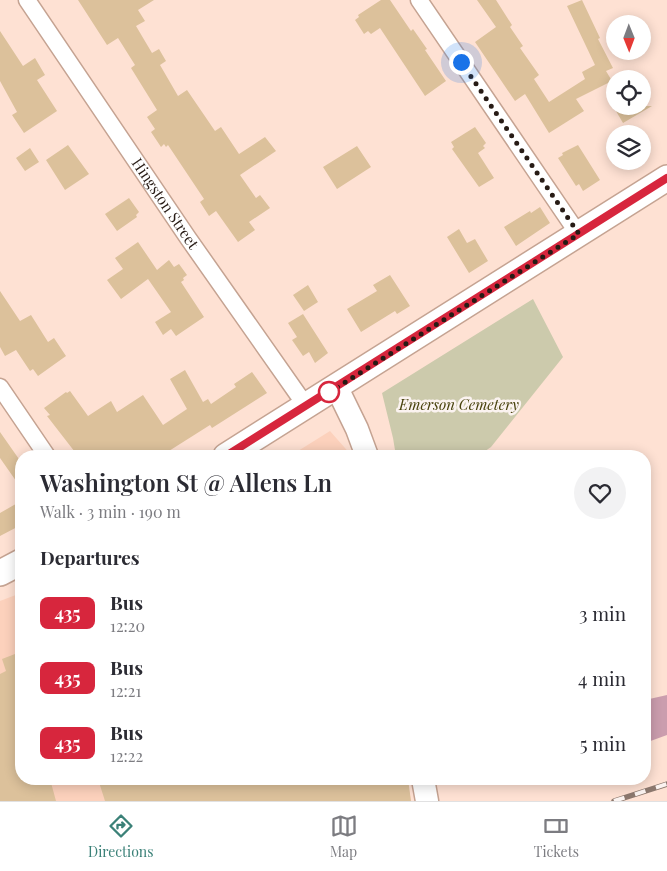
<!DOCTYPE html>
<meta charset="utf-8">
<style>
:root{--surface:#fff;--page:#f2f2f3;--text:#2b2b33;--muted:#7c7c81;--line:#e1e1e2;--accent:#3b8178}
body{margin:0;font-family:"Playfair Display",serif;background:var(--page);color:var(--text);height:100vh;display:flex;flex-direction:column;font-size:19px;white-space:nowrap}
*{box-sizing:border-box;margin:0}
p{font-size:16px;color:var(--muted)}
.icon{flex:none;width:28px;height:28px;fill:none;stroke:currentColor;stroke-width:2;stroke-linecap:round;stroke-linejoin:round}
.map{position:relative;flex:1;overflow:hidden}
.panel{position:absolute;left:15px;top:450px;width:636px;height:335px;display:flex;flex-direction:column;background:var(--surface);border-radius:20px;box-shadow:0 2px 12px #0003}
.panel>*{flex:none}
.badge{padding:0 10px;border-radius:8px;font-size:18px;line-height:32px}
.needle{width:32px;rotate:179deg}
.tools{position:absolute;left:606px;top:15px;display:grid;gap:10px}
.tools a{display:grid;place-items:center;width:45px;height:45px;border-radius:50%;background:var(--surface);box-shadow:0 2px 12px #0003;font-size:25px}
.you{position:absolute;width:25px;height:25px;margin:-12px;border:4px solid #fff;border-radius:50%;background:#1a73e8;box-shadow:0 0 0 8px #1a73e833}
.map>.badge{position:absolute;translate:-50% -50%;box-shadow:0 0 0 2px #fff}
h2{padding:0 25px;font-size:19px;line-height:45px}
.round{display:grid;place-items:center;flex:none;width:52px;height:52px;border-radius:26px;background:var(--page)}
.head{display:flex;align-items:center;justify-content:space-between;height:85px;padding:0 25px}
h1{font-size:24px;font-weight:600;line-height:38px}
ul{padding:0;list-style:none}
li{display:flex;align-items:center;gap:15px;height:65px;padding:0 25px}
li div{flex:1}
li b{display:block;font-size:19px}
li em{font-style:normal}
li .badge{min-width:55px;font-weight:700;text-align:center}
.tab-bar{display:flex;justify-content:space-around;align-items:center;height:70px;border-top:1px solid var(--line);background:var(--surface);font-size:14px;color:var(--muted)}
.tab-bar a{display:grid;justify-items:center;gap:2px}
.tab-bar .selected{color:var(--accent)}
.map>svg:first-child{display:block}
.built{fill:#fcd1bc}
.green{fill:#cccaac}
.water{fill:#cb9dae}
.building{fill:#dcc19b}
.lines{fill:none;stroke-linecap:round;stroke-linejoin:round}
.street-casing{stroke:#c5a392;stroke-width:19}
.secondary-casing{stroke:#c5a392;stroke-width:25}
.primary-casing{stroke:#c5a392;stroke-width:28}
.street{stroke:#fff;stroke-width:16}
.secondary{stroke:#fff;stroke-width:22}
.primary{stroke:#fff;stroke-width:25}
.rail-casing{stroke:#8c786e;stroke-width:5.5}
.rail{stroke:#fbf3f0;stroke-width:4;stroke-dasharray:11;stroke-linecap:butt}
.line-casing{stroke:#fff;stroke-width:11}
.line{stroke:#d7263d;stroke-width:8}
.walk{stroke:#271b15;stroke-width:5;stroke-dasharray:0 9}
.stop-dot{fill:#fff;stroke:#d7263d;stroke-width:2.5}
.labels{text-anchor:middle;stroke-width:5;stroke-linejoin:round;paint-order:stroke}
.street-label{font-size:15px;fill:#271b15;stroke:#fbf3f0}
.park-label{font-size:15px;font-style:italic;fill:#47410b;stroke:#fbf3f0}
</style>
<div class="map">
<svg width="667" height="801" viewBox="0 0 667 801">
<rect width="100%" height="100%" fill="#fee1d3"/>
<path class="built" d="M330,431l22,25h-62z
M21,593v186h386l4,22h-411v-200z"/>
<path class="green" d="M533,299l30,58 -72,90 -13,9h-82l-3,-18 -11,-45z"/>
<path class="water" d="M667,695v40l-22,8v-43z"/>
<path class="building" d="M78,0h76l-16,10 7,11 -9,5 16,27 7,-4 7,12 -6,4 18,31 9,-6 28,41 6,-4 18,27 26,-17 11,14 -36,24 16,23 4,-3 10,13 -21,14 6,8 -17,12 -22,-31 -7,5 -9,-14 4,-3 -36,-54 -2,2 -2,-3 -3,3 -10,-15 4,-3 -8,-12 10,-7 -26,-42 4,-3 -17,-27 -11,7z
M381,0h9l21,31 2,-2 14,20 -2,1 21,31 -21,15 -45,-68 -9,6 -3,-3 -4,3 -9,-14 4,-3 -1,-2z
M477,0h19l16,25 -2,2 13,19 -3,2 19,27 -5,4 15,23 36,-23 -3,-7 13,-7 -28,-59 15,-6 18,38 -2,1 15,29 -7,3 6,10 -36,18 8,12 -35,22 -24,-39 -10,7 -40,-59 21,-15z
M0,31l23,35 12,-8 10,17 -8,5 20,31 -33,22 -12,-18 5,-3 -17,-31z
M613,106h39l-29,17z
M475,127l11,16 -3,3 2,2 -7,5 16,25 -15,9 -27,-38 2,-2 -3,-5z
M68,145l21,29 -24,16 -19,-30z
M578,145l22,35 -17,11 -4,-7 -3,2 -18,-28 5,-3 -1,-2z
M357,146l14,21 -34,22 -14,-22z
M30,148l9,14 -14,9 -9,-13z
M129,198l10,14 -3,3 1,2 -20,14 -12,-17z
M540,207l10,16 -34,23 -12,-19 26,-16 1,2z
M459,229l8,14 8,-4 13,22 -19,12 -22,-36z
M138,242l19,28 12,-10 5,7 5,-3 8,11 -4,3 1,2 -3,2 23,35 -28,19 -5,-7 -8,6 -8,-13 16,-10 -23,-33 -27,20 -14,-19 16,-11 -8,-11z
M390,275l20,31 -13,8 -2,-3 -34,21 -14,-23 30,-18 -4,-6z
M308,285l10,17 -14,9 -11,-16z
M0,291l20,30 11,-6 17,27 6,-4 12,18 -28,20 -5,-7 -3,2 -14,-21 -11,6 -5,-9z
M303,314l25,39 -13,10 -6,-11 -6,4 -11,-16 5,-3 -9,-14z
M185,370l18,32 5,-3 3,5 25,-17 -2,-3 18,-12 15,21 -55,35 -2,-3 -49,31h-83l-31,-40 3,-1 -6,-7 22,-16 1,1 3,-2 18,25 23,-15 6,11 26,-17 20,30 24,-16 -17,-30z
M0,432l21,30v26l-21,-30z
M21,501v24l-21,11v-23z
M15,654l5,11 1,-1v115h29l6,22h-56v-127l6,-3 -4,-12z
M98,779h310l3,22h-306z"/>
<g class="lines">
<defs>
<g id="street">
<path id="s1" d="M27,0l161,238 118,168"/>
<path d="M419,0l160,235"/>
<path d="M0,387l47,69"/>
</g>
<path id="secondary" d="M337,388l20,41 10,27
M423,779l4,22"/>
<path id="primary" d="M226,456l441,-278
M0,573l21,-11"/>
</defs>
<use href="#street" class="street-casing"/>
<use href="#secondary" class="secondary-casing"/>
<use href="#primary" class="primary-casing"/>
<use href="#street" class="street"/>
<use href="#secondary" class="secondary"/>
<use href="#primary" class="primary"/>
<defs>
<path id="rail" d="M614,801l53,-17"/>
</defs>
<use href="#rail" class="rail-casing"/>
<use href="#rail" class="rail"/>
</g>
<g class="lines">
<defs>
<path id="line" d="M226,456l441,-278"/>
</defs>
<use href="#line" class="line-casing"/>
<use href="#line" class="line"/>
<path class="walk" d="M329,392l-7,5 257,-163 -118,-172"/>
</g>
<circle class="stop-dot" cx="329" cy="392" r="10"/>
<g class="labels">
<g class="street-label">
<text dy="5" stroke="none"><textPath href="#s1" startOffset="246">Hingston Street</textPath></text>
</g>
<g class="park-label">
<text x="459" y="410">Emerson Cemetery</text>
</g>
</g>
</svg>
<div class="tools">
<a><svg class="needle" viewBox="-14 -14 28 28"><path d="M0-13l5 13h-10z" fill="#e53935"/><path d="M0 13l5-13h-10z" fill="#7c7c81"/></svg></a>
<a><svg class="icon" aria-label="locate" viewBox="0 0 24 24"><circle cx="12" cy="12" r="6"/><path d="M12 2v4M12 18v4M2 12h4M18 12h4"/></svg></a>
<a><svg class="icon" aria-label="layers" viewBox="0 0 24 24"><path d="M12 4l9 5-9 5-9-5zM3 14l9 5 9-5"/></svg></a>
</div>
<div class="you" style="left:461px;top:62px"></div>
<section class="panel">
<div class="head"><div><h1>Washington St @ Allens Ln</h1><p>Walk · 3 min · 190 m</p></div><a class="round"><svg class="icon" aria-label="heart" viewBox="0 0 24 24"><path d="M12 20l-8-8c-3-5 5-10 8-4 3-6 11-1 8 4z"/></svg></a></div>
<h2>Departures</h2>
<ul>
<li><span class="badge" style="background:#d7263d;color:#fff">435</span><div><b>Bus</b><p>12:20</p></div><em>3 min</em></li>
<li><span class="badge" style="background:#d7263d;color:#fff">435</span><div><b>Bus</b><p>12:21</p></div><em>4 min</em></li>
<li><span class="badge" style="background:#d7263d;color:#fff">435</span><div><b>Bus</b><p>12:22</p></div><em>5 min</em></li>
</ul>
</section>
</div>
<nav class="tab-bar">
<a class="selected"><svg class="icon" aria-label="directions" viewBox="0 0 24 24"><path d="M12 3l9 9-9 9-9-9zM9 14v-3h6M13 9l2 2-2 2"/></svg>Directions</a>
<a><svg class="icon" aria-label="map" viewBox="0 0 24 24"><path d="M3 6l6-2 6 2 6-2v14l-6 2-6-2-6 2zM9 4v14M15 6v14"/></svg>Map</a>
<a><svg class="icon" aria-label="tickets" viewBox="0 0 24 24"><path d="M3 7h18v10H3zM15 7v10"/></svg>Tickets</a>
</nav>
